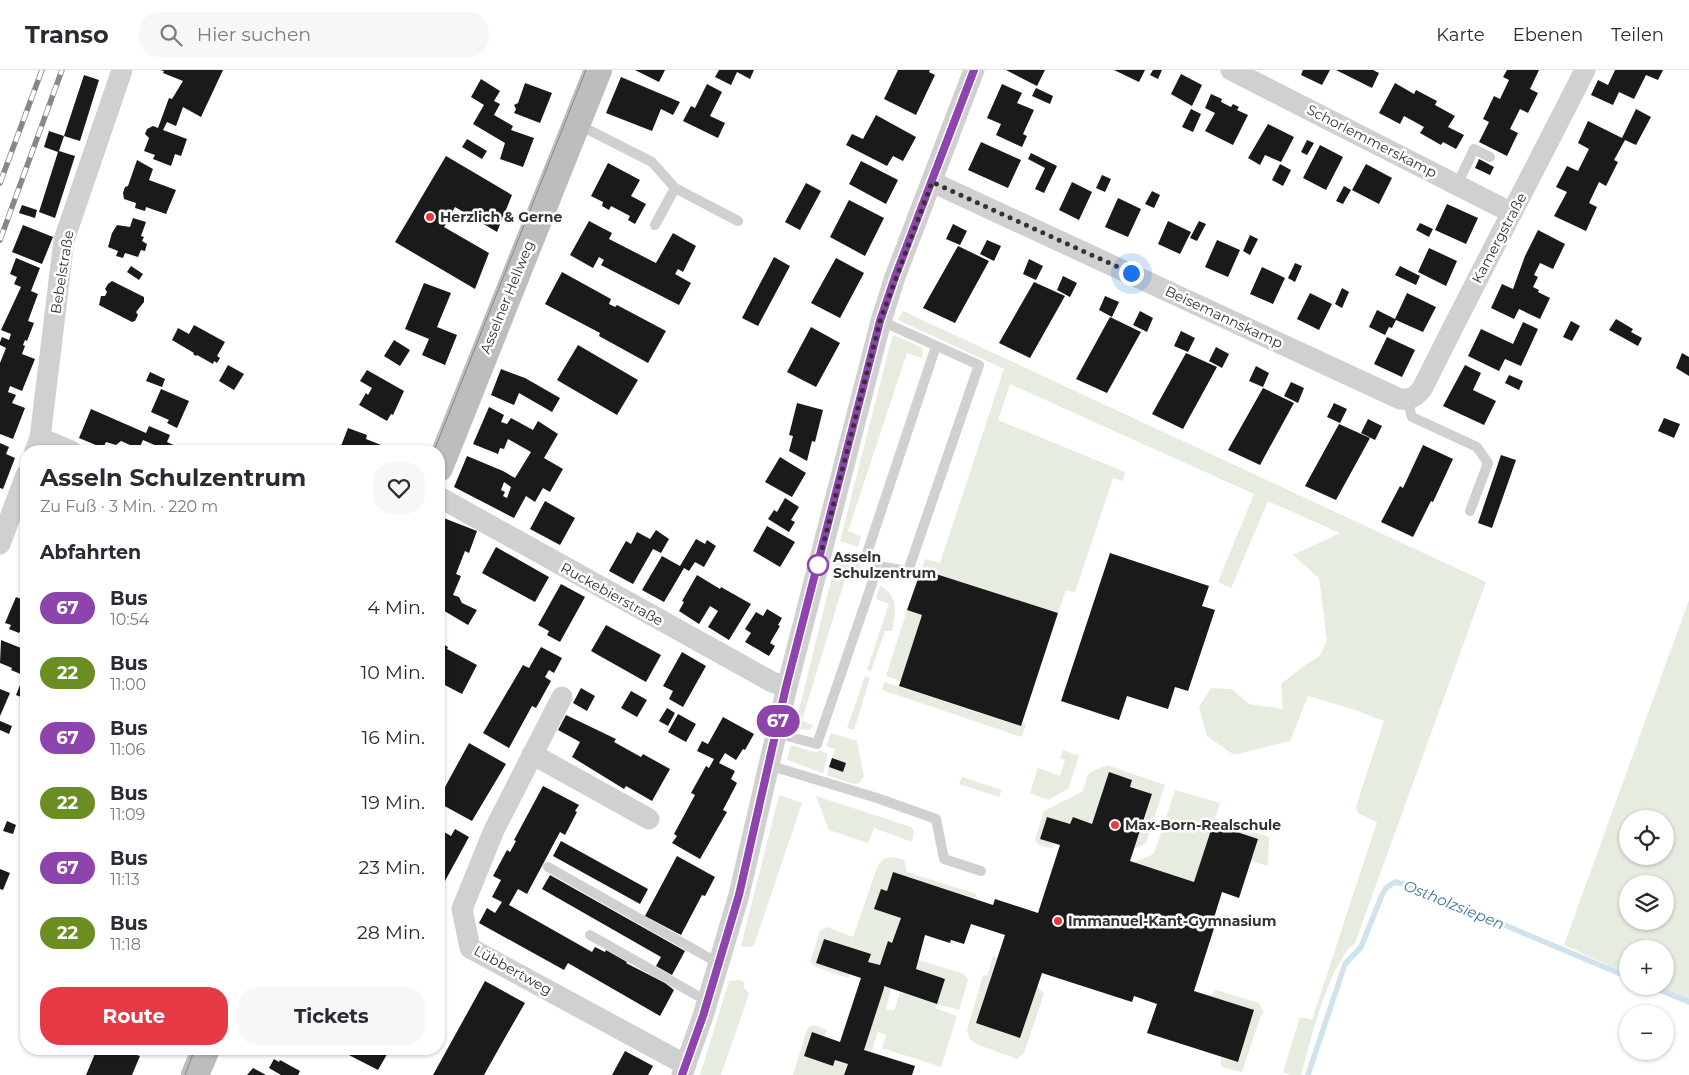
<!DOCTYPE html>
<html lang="de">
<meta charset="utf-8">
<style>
:root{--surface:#fff;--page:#f7f7f7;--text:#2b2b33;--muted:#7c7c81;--line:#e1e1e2;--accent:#e63946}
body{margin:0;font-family:Montserrat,sans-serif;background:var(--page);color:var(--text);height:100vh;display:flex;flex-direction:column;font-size:19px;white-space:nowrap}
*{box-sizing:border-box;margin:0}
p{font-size:16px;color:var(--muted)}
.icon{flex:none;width:28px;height:28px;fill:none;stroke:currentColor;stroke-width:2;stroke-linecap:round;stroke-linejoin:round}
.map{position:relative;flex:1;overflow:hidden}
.panel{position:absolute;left:20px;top:375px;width:425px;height:610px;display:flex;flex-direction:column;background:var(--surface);border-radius:20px;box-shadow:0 1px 4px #0004}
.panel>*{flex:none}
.badge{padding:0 10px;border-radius:16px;font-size:18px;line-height:32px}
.buttons{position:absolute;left:1619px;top:740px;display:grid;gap:10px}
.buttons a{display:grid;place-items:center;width:55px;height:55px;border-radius:50%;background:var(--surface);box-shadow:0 1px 4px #0004;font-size:25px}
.you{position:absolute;width:25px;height:25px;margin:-12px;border:4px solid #fff;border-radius:50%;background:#1a73e8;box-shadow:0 0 0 8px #1a73e833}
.map>.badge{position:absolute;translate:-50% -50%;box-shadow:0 0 0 2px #fff}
h2{padding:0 20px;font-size:19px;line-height:45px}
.round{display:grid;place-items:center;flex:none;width:52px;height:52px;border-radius:20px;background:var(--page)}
.overview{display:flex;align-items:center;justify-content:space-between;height:85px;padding:0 20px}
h1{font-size:24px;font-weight:700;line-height:38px}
.action{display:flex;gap:10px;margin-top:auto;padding:10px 20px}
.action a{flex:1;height:58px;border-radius:20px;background:var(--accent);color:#fff;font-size:20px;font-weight:700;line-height:58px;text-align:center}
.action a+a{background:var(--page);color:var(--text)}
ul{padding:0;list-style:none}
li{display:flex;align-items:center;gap:15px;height:65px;padding:0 20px}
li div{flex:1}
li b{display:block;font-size:19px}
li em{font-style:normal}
li .badge{min-width:55px;font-weight:700;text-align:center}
header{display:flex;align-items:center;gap:30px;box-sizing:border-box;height:70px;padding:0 25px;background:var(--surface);border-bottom:1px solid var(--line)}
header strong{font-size:24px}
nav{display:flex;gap:28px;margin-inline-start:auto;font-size:18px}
.search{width:350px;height:45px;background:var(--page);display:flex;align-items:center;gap:12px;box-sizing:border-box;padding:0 18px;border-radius:20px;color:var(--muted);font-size:19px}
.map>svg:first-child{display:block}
.green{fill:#e6ecdf;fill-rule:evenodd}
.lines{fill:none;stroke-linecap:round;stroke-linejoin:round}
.stream{stroke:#cfe2ee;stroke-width:5.5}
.building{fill:#1a1a1a;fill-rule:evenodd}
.lane{stroke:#d0d0d0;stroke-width:10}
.street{stroke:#d0d0d0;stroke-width:21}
.secondary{stroke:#bdbdbd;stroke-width:28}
.tram{stroke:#888;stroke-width:1}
.rail-casing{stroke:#888;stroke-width:5.5}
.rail{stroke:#fff;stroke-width:4;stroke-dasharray:11;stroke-linecap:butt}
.line-casing{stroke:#fff;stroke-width:11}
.line{stroke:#8e44ad;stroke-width:8}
.walk{stroke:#333;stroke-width:5;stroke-dasharray:0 9}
.poi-dot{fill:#e63946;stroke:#fff;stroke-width:2}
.stop-dot{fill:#fff;stroke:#8e44ad;stroke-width:2.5}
.labels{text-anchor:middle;stroke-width:5;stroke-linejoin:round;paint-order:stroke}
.street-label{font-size:14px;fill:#333;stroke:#fff}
.poi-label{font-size:14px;font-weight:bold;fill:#333;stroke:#fff;text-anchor:start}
.stop-label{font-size:14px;font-weight:bold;fill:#333;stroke:#fff;text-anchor:start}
.water-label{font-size:15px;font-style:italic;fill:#3f7597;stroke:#fff}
</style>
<header>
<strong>Transo</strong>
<div class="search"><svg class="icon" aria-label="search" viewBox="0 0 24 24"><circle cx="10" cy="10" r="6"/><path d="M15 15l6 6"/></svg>Hier suchen</div>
<nav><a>Karte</a><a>Ebenen</a><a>Teilen</a></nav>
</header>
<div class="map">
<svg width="1689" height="1005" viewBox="0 0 1689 1005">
<rect width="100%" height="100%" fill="#fff"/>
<path class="green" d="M903,241l583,271 -131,361c-26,20 -45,99 -54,132h-11l-7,-3 17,-55 12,3 65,-198 -19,-9 -2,-6 28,-86 -32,-12 -44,-13 -18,45 -56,14 -27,-19 -8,-29 12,-19 21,1 17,15 34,5 -2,-25 24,-19 15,-9 7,-16 -8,-62 -26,-23 47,-22 -72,-32 -37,87 -13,-6 36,-88 -244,-110 -12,36 127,52 -2,9 -10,-3 -38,114 -9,-2 -8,23 -122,-39 -3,7 -14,-5 6,-17 15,4 64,-194 -106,-49z
M894,265l27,12 2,5 -2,6 -14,-5 -59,178 13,5 -3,11 -18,-6 51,-200z
M838,482l15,5 12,13 -4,11 -15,-5 -44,144 11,6 -4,4 -11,-1 2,-5 -4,-2z
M880,516c19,9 16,26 12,45h-7l-14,40 -4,-1 22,-66 -13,-5z
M1689,530v400l-32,-14h8v-37h-37l-1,25 -63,-29zM1628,749h37v37h-37zM1628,814h37v37h-37z
M907,540l15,5 -21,66 -15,-5z
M865,606l5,2 -16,52 -7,-2z
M884,612l136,44 2,-3 4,1 -4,13 -140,-47z
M831,663l26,8 7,35 -5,7 -6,1 -26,-9 2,-8 14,5 3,-9 -14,-5 3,-9 -9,-3z
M791,675l26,8 2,-3 9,4 -5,19 -36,-13z
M1063,680l16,6 -11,33 -20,11 -18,-7 8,-25 22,8 5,-16 -5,-2z
M1107,695l58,20 -19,58 -12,6 18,-54 -22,-8 2,-7 -23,-8 -17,52 -19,-7 -3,7 -30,15 15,5 -3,5 -14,-5 -3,-5 9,-28 38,-19 7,-19z
M962,707l40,13 -3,7 -40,-13z
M1175,720l45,13 -5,16 54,18 -1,29 -17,-5 7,-22 -64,43 -60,-20 20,-8z
M779,725l23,8 -48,142 -5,2 -8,-1z
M816,726l95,31 3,4 -2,11 -38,-14 -6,15 -39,-13z
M892,787l12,3 3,12 69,22 -1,5 -82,-27 -6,19 -6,-2 20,29 -9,25 -4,-2 -8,24 -12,-3 3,-8 -47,-15 -8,24 34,11 -2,4 -32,-11 -6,-5 10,-31 7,-4 26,10 25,-72 6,-6z
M993,886l4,2 -21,65 44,15 17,-52 7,8 -20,59 -7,6 -41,-15 -6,-5 -3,-9 16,-55 4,1z
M919,890l45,14 4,6 -9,30 -22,-6 -2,4 22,8 -16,51 -59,-19 4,-13 -8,-3 -7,20 -7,-2 20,-64 7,3 -5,20 8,2 6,-19 37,11 8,-24 -29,-10z
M740,910l4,2v5l5,7 -28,81h-21l29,-94z
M1216,920l43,13 5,10 -3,2 -19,57 -21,-5v-10l17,5 16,-51 -45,-15z
M813,955l14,5 -2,7 -13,-4 -8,23 29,10 2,-6 13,4 -4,11h-51l14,-46z"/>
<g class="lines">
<path class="stream" d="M1650,916l39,16
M1308,1005l37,-111 16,-17 21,-52 4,-7 9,-6 19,5 214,90"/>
</g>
<path class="building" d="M160,0h63l-22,47 -18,-10 -7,19 -9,-4 -4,8 24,9 -6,17 -6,-2 -4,12 -18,-7 2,-4 -11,-4 5,-13 -4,-4 2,-5 6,-3 5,2 11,-30 3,1 11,-18 -20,-8 1,-2z
M635,0h30l-6,12z
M719,0h35l-4,9 -13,-7 -6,13 -16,-8z
M898,0h32l-1,2 6,3 -19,40 -32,-16z
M1006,0h39l-8,16z
M1114,0h31l-6,12z
M1153,0h9l-4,9 -8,-4z
M1303,0h27l-8,15 -21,-10z
M1336,0h37l6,3 -7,15z
M1507,0h32l-9,19 8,4 -10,20 -8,-4 -10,20 8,4 -11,23 -28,-14 10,-20 -6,-3 11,-23 6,3 9,-19 -6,-3z
M1615,0h48l-5,10 -12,-5 -12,24 -15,-7 -6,13 -22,-10 7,-15 10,5z
M1181,4l21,11 -10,21 -21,-12z
M84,5l15,5 -19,61 -16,-5z
M621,7l59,25 -7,13 -12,-6 -9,22 -46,-18z
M481,9l19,12 -6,10 6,3 -6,11 19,11 -2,4 23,8 -11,29 -23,-8 5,-16 -32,-19 11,-19 -13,-8z
M525,13l27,10 -12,30 -26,-10 2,-4 -2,-4 4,-2z
M1395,13l19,11 2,-4 21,11 -2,4 20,11 -7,11 16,8 -8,14 -13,-7 -2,3 -21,-12 4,-6 -20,-11 -4,8 -21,-11z
M707,14l15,8 -12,24 15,7 -7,15 -35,-17 8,-15 4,2z
M1002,14l20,9 -5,10 17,7 -11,24 4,2 -5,11 -26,-12 5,-11 -14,-6z
M1036,18l17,8 -3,8 -18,-8z
M1211,24l11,5 -1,3 10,5 2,-3 6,3 -2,3 11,5 -15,30 -28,-14 10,-18 -10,-5z
M1191,39l10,5 -8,18 -11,-5z
M1636,39l15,8 -15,28 -11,-5 -11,20 4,2 -12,24 -7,-4 -10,21 8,4 -11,24 -32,-15 13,-24 -11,-5 11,-21 11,5 11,-22 -11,-6 10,-22 34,17z
M876,45l40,22 -13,24 -10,-5 -6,10 -41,-21 6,-11 11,5z
M1268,54l26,13 -13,25 -16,-7 -5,10 -12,-7z
M49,61l15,5 -5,15 16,5 -20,62 -16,-6 19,-60 -14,-5z
M467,69l20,12 -5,8 -20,-12z
M1307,70l7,3 -7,12 -6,-3z
M981,72l40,18 -13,28 -40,-18z
M1320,75l23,12 -17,33 -23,-12z
M1031,83l26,13 -13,27 -9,-4 10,-21 -17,-9z
M446,86l66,39 -15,37 -42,-25 -11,20 45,26 -14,36 -80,-47z
M1479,89l15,8 -4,8 -15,-7z
M137,90l16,9 -4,11 27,10 -10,24 -20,-7 -1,4 -10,-3 1,-5 -12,-4 -1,-6 2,-6 3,-1z
M861,91l37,19 -12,24 -37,-20z
M608,93l32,17 -9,16 15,8 -11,20 -7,-4 2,-4 -19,-10 -2,4 -7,-4 1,-4 -12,-6z
M1280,94l11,6 -8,16 -11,-6z
M1366,94l26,14 -13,26 -27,-14z
M1102,105l9,4 -6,13 -9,-4z
M1072,112l20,10 -13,28 -20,-10z
M806,113l15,8 -21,39 -15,-8z
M1344,116l7,4 -8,14 -7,-3z
M1152,121l8,4 -6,13 -9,-4z
M1118,128l23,11 -13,28 -23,-10z
M849,130l35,18 -19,38 -35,-19z
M1447,134l31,14 -12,26 -31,-14z
M22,135l15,5 -2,8 -16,-5z
M133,148l13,4 -5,14 3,1 -2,4 5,3 -2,7 -4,-1 -3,7 -13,-4 -2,5 -7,-2 2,-5 -10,-4 4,-14 5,-8 13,2z
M589,151l23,12 -3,6 47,24 17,-30 23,13 -13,26 -5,-3 -3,5 16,9 -12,22 -78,-40 3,-5 -5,-3 -6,11 -23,-13z
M1168,151l23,11 -11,22 -22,-10z
M1199,151l7,3 -9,17 -7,-3z
M1420,153l13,6 -4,8 -13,-7z
M953,154l14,7 -7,14 -14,-6z
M23,155l30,12 -11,27 -30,-12z
M1538,160l27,14 -12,25 -13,-6 -6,12 4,2 -5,10 6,3 -1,2 12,6 -10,21 -21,-10 -5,10 -23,-11 11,-24 11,5 12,-33z
M1250,165l8,4 -8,16 -7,-4z
M987,170l14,6 -7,15 -14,-7z
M1217,170l23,10 -12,27 -23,-10z
M958,176l31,15 -34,62 -32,-15z
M1429,178l28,13 -11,25 -28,-14z
M774,187l16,9 -32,60 -16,-8z
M16,188l24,10 -9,23 7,3 -10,27 6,2 -7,18 -2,-1 -2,5 2,1 -3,8 13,5 -13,32 -12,-5 -2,6 8,3 -4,8 13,5 -12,31 -13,-5v-71l6,-15 -6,-3v-3l2,-5 7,3 2,-6 -10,-4 20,-43 -7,-3 3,-7 -7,-3z
M836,188l28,15 -24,45 -29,-15z
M1029,189l14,7 -7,14 -13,-6z
M1295,193l7,3 -7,16 -7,-4z
M131,196l12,8 -4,6 -12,-8z
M1400,196l20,10 -4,9 -21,-10z
M1262,197l23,11 -12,26 -23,-10z
M562,202l49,27 -2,5 6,3 2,-2 49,26 -18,32 -49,-27 1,-3 -55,-29z
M1063,206l14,7 -7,14 -13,-7z
M112,211l32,16v5l-8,10 2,3 -3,6 -3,1 -33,-17 2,-9h4l2,-4 -2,-3 3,-5z
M1034,212l31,14 -35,62 -31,-15z
M424,213l27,10 -14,34 20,8 -12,30 -23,-10 7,-16 -24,-10z
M1342,218l7,4 -7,16 -7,-4z
M1310,223l22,11 -13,26 -22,-11z
M1407,223l29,14 -13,25 -27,-12 -4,8 -3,-1 -4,8 -16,-8 8,-17 18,9z
M1105,226l14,6 -7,15 -13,-7z
M1140,241l13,7 -6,14 -14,-7z
M1110,247l31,15 -34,61 -31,-14z
M1616,249l17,10 -2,3 11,6 -4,8 -29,-16z
M1571,251l9,5 -8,15 -9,-4z
M1523,252l15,7 -17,37 -16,-7 -6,12 -31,-15 13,-27 32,15z
M194,255l31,17 -8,14 3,2 -3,5 -3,-2 -1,3 -16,-9 -1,1 -3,-2 1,-1 -22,-13 6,-12 11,6z
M811,257l29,16 -24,44 -29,-15z
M1181,261l14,7 -7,14 -14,-6z
M1387,267l28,13 -13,27 -28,-13z
M394,270l16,10 -10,16 -16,-10z
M578,275l60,35 -21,35 -60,-35z
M1216,277l13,7 -7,14 -13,-7z
M1186,283l31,14 -34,62 -31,-15z
M1682,283l7,4v19l-13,-8z
M228,295l16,9 -10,16 -15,-9z
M1465,295l16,8 -8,17 23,11 -12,24 -41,-19z
M1256,296l13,7 -6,14 -14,-6z
M501,299l24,9 35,20 -8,14 -33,-19 -5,12 -23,-10z
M367,300l37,21 -11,24 -2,-1 -4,7 -28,-16 7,-12 2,2 4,-7 -12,-7z
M150,302l15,7 -3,8 -16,-6z
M1509,305l14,6 -4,9 -14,-7z
M1291,312l13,6 -6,15 -14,-7z
M1263,318l31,15 -34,62 -32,-15z
M161,319l28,12 -12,27 -10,-5 2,-3 -18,-8z
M797,333l26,7 -8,32 -3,-1 -5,20 -18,-10 4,-15 -4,-1z
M1334,333l13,6 -7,14 -13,-6z
M489,337l15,8 -3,7 6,2 4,-6 22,12 5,-9 20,13 -14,24 19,11 -13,23 -7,-4 -8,14 -9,-6 -12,22 -60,-31 13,-31 36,15 12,7 16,-26 -23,-13 -4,10 -4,-1 -2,6 -25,-10zM504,412l7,5 -4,11 -4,-2 2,-4 -4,-2z
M91,339l55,24 3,-7 21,9 -3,7 15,7 -1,2h-18l1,-2 -21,-9 -4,9 -18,-8 -5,4 -10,-3 -3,6 -24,-10z
M1664,348l16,6 -6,14 -16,-7z
M1368,349l14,7 -7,14 -14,-7z
M1339,354l31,14 -34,62 -31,-14z
M348,358l19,7 -1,4 20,8 -2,4h-45z
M0,373l9,4 -3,7 9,4 -12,31 -3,-1z
M1423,375l30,14 -20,43 -2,-1 -18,36 -32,-15 19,-36 3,2z
M1501,385l15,5 -24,68 -14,-5z
M780,387l26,16 -14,24 -27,-15z
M785,428l14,9 -8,13 4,2 -6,10 -21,-13 6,-9 3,2z
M545,431l30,17 -15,27 -30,-16z
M441,447l36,14 -8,22 -4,-2 -9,23 5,2 -8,19 6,2 3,6 15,7 -9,15 -27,-16 -2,4v-92z
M767,456l28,16 -15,25 -27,-16z
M656,460l13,9 -8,14 -8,-4 -20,35 -24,-13 17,-30 5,3 6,-12 13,7z
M696,469l9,5 2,-4 9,6 -12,21 -9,-5 -6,9 -5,-3 -20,34 -22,-12 20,-34 18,10z
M496,477l53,30 -14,25 -53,-29z
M1110,483l99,33 -7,20 13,4 -27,81 -13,-4 -7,22 -41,-13 -8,24 -58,-19z
M936,504l122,39 -37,113 -122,-40 23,-71 -15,-5 12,-34 14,5z
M697,505l23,14 1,-2 30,17 -22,36 -21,-13 10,-16 -8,-5 -11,18 -20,-13 5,-9 -2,-1z
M561,514l24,13 -25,45 -13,-7 2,-4 -11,-6z
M16,527l10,4v31l-5,-2 -2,3 -10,-4 2,-4 -6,-2z
M767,539l15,9 -4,7 2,1 -10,17 5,3 -6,10 -24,-14 6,-9 -6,-4 11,-17 7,4z
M606,555l55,30 -15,27 -55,-31z
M1,570l25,10v23l-2,-1 -1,3 -12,-5 1,-2 -12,-5z
M439,572l9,5 -1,2 30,16 -15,29 -23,-12z
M541,577l21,11 -8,15 -5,-3 -4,7 6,4 -15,27 -4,-2 -23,42 -26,-15 40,-68 6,3z
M682,582l24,14 -23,41 -14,-8 4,-8 -10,-5z
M24,605h2v24l-10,-4z
M581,618l14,8 -8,15 -14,-8z
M0,619l10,4 -10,23z
M631,621l16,9 -10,17 -16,-9z
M667,638l8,5 -7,13 -9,-5z
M678,644l18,10 -10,18 -18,-10z
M566,645l50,24 -2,3 27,15 2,-3 27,15 -18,32 -26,-15 -2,3 -52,-32 8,-15 -22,-12z
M723,647l31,17 -9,16 -2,-1 -7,11 -11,-7 -6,10 16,8 -4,8 6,4 -14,27 4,2 -27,47 -28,-16 5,-7 -3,-2 21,-39 -4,-2 15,-27 3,2 5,-9 -17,-8 5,-10 6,3z
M0,651l12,5 -3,8 -9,-4z
M469,673l37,21 -34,57 -33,-18v-5z
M832,688l14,5 -3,9 -14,-5z
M1109,702l23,8 -2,7 22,7 -22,67 64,21 19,-58 45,15 -19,59 -17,-6 -9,29 3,1 -22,69 60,19 -16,52 -91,-29 10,-29 -23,-8 -2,6 -90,-29 -22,65 -44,-15 29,-88 -34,-11 -7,20 -13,-4 -1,3 -25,-8 -9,34 29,10 -8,25 -53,-18v2l-20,62 51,16 -3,9h-68l4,-11 -13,-4 -2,6 -29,-10 8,-24 28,10 21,-64 -45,-15 8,-24 47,15 -3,8 12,3 8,-24 4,2 9,-25 -27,-9 7,-20 6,2 6,-19 100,33 2,-6 43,14 22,-68 -20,-6 7,-22 23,7 3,-7 19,7z
M543,716l36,19 -4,6 2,1 -12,23 -5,-3 -33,62 -9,-5 -9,16 83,47 3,-5 10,5 1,-2 21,12 -1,1 39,20 9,7 -14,26 -92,-53 -4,7 -85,-47 8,-15 8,5 7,-11 -10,-5 9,-17 -8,-4 14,-26 3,2 6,-11 -2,-1z
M7,751l9,4 -3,9 -10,-3z
M439,759l12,7 4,-7 14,8 -30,55z
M561,771l87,48 -8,15 -87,-48z
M677,786l38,21 -10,19 -3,-1 -21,40 -36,-19z
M0,799l10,4 -7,17 -3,-1z
M550,805l135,76 -13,24 -16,-9 5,-9 -119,-68z
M485,911l40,22 -23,40 -18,32h-51z
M97,979h43l-3,6 3,1 -8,19h-46z
M347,979h43l-12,21 -33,-17z
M625,981l28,15 -5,9h-36z
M274,989l5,3 1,-2 20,11 -2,4h-17l-12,-7z
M253,998l13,7h-19z"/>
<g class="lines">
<path class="lane" d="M577,54l75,38 23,26 63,33
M1457,115l17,-36 16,8
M655,155l20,-37
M881,251l98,44 -71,206 -30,-5 -11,-13 69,-207
M1407,330l5,17 65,30 11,16 -18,48
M776,663l41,11 61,-178
M768,695l109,33 59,21 8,40 37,12
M548,797l170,96
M590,865l117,66"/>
<path class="street" d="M1231,0l281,143
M932,112l468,217c11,1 15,-2 22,-10 53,-107 109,-212 163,-319
M40,368l31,13
M35,381l5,-13 24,-198 58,-170
M439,427l333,185 15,5
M0,474l26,-69
M562,627l-68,133 -32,79 8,39 216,117
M532,684l117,65
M682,1005l21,-59 36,-121 48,-208 94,-366 14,-44 79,-207"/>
<path class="secondary" d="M439,398l159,-398
M195,1005l11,-26"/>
<path class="tram" d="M434,381l152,-381
M185,1005l10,-26"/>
<defs>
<path id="rail" d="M0,113l42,-113
M0,170l62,-170"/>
</defs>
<use href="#rail" class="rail-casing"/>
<use href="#rail" class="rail"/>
</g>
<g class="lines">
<defs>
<path id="line" d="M682,1005l21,-59 36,-121 47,-208 94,-366 15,-44 79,-207"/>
</defs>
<use href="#line" class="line-casing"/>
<use href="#line" class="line"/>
<path class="walk" d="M818,495l62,-244 52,-139 199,91"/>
</g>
<g class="poi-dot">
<circle cx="430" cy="147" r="5"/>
<circle cx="1115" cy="755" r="5"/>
<circle cx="1058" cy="851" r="5"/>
</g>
<circle class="stop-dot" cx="818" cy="495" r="10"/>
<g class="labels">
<g class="street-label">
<text transform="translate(1372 71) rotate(27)" y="5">Schorlemmerskamp</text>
<text transform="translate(1499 168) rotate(-62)" y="5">Kamergstraße</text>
<text transform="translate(62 202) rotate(-81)" y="5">Bebelstraße</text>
<text transform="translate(507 227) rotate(-68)" y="5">Asselner Hellweg</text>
<text transform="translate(1224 247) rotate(25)" y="5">Beisemannskamp</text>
<text transform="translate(612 524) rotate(29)" y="5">Ruckebierstraße</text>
<text transform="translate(513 900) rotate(29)" y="5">Lübbertweg</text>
</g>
<g class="poi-label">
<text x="440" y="152">Herzlich &amp; Gerne</text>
<text x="1125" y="760">Max-Born-Realschule</text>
<text x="1068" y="856">Immanuel-Kant-Gymnasium</text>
</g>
<g class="stop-label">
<text x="833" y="492">Asseln<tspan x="833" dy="16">Schulzentrum</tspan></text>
</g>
<g class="water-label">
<text transform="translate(1454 835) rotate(22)" y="5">Ostholzsiepen</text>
</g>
</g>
</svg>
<div class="buttons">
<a><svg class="icon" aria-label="locate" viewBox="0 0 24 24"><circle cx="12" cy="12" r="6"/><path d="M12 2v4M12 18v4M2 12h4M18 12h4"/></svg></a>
<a><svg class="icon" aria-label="layers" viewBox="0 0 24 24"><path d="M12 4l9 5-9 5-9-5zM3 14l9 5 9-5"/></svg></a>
<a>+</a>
<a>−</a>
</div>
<div class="you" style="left:1131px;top:203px"></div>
<b class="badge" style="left:778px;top:651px;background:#8e44ad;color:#fff">67</b>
<section class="panel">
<div class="overview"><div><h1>Asseln Schulzentrum</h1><p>Zu Fuß · 3 Min. · 220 m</p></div><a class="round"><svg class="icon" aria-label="heart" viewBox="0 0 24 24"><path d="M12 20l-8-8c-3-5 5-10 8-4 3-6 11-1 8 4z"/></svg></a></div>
<h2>Abfahrten</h2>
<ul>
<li><span class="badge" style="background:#8e44ad;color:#fff">67</span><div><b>Bus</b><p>10:54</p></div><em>4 Min.</em></li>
<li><span class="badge" style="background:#6b8e23;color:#fff">22</span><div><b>Bus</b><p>11:00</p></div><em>10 Min.</em></li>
<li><span class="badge" style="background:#8e44ad;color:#fff">67</span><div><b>Bus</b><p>11:06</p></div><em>16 Min.</em></li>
<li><span class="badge" style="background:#6b8e23;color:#fff">22</span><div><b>Bus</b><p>11:09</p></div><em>19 Min.</em></li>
<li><span class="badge" style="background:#8e44ad;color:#fff">67</span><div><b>Bus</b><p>11:13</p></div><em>23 Min.</em></li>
<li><span class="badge" style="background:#6b8e23;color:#fff">22</span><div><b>Bus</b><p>11:18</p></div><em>28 Min.</em></li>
</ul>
<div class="action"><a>Route</a><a>Tickets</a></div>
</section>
</div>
